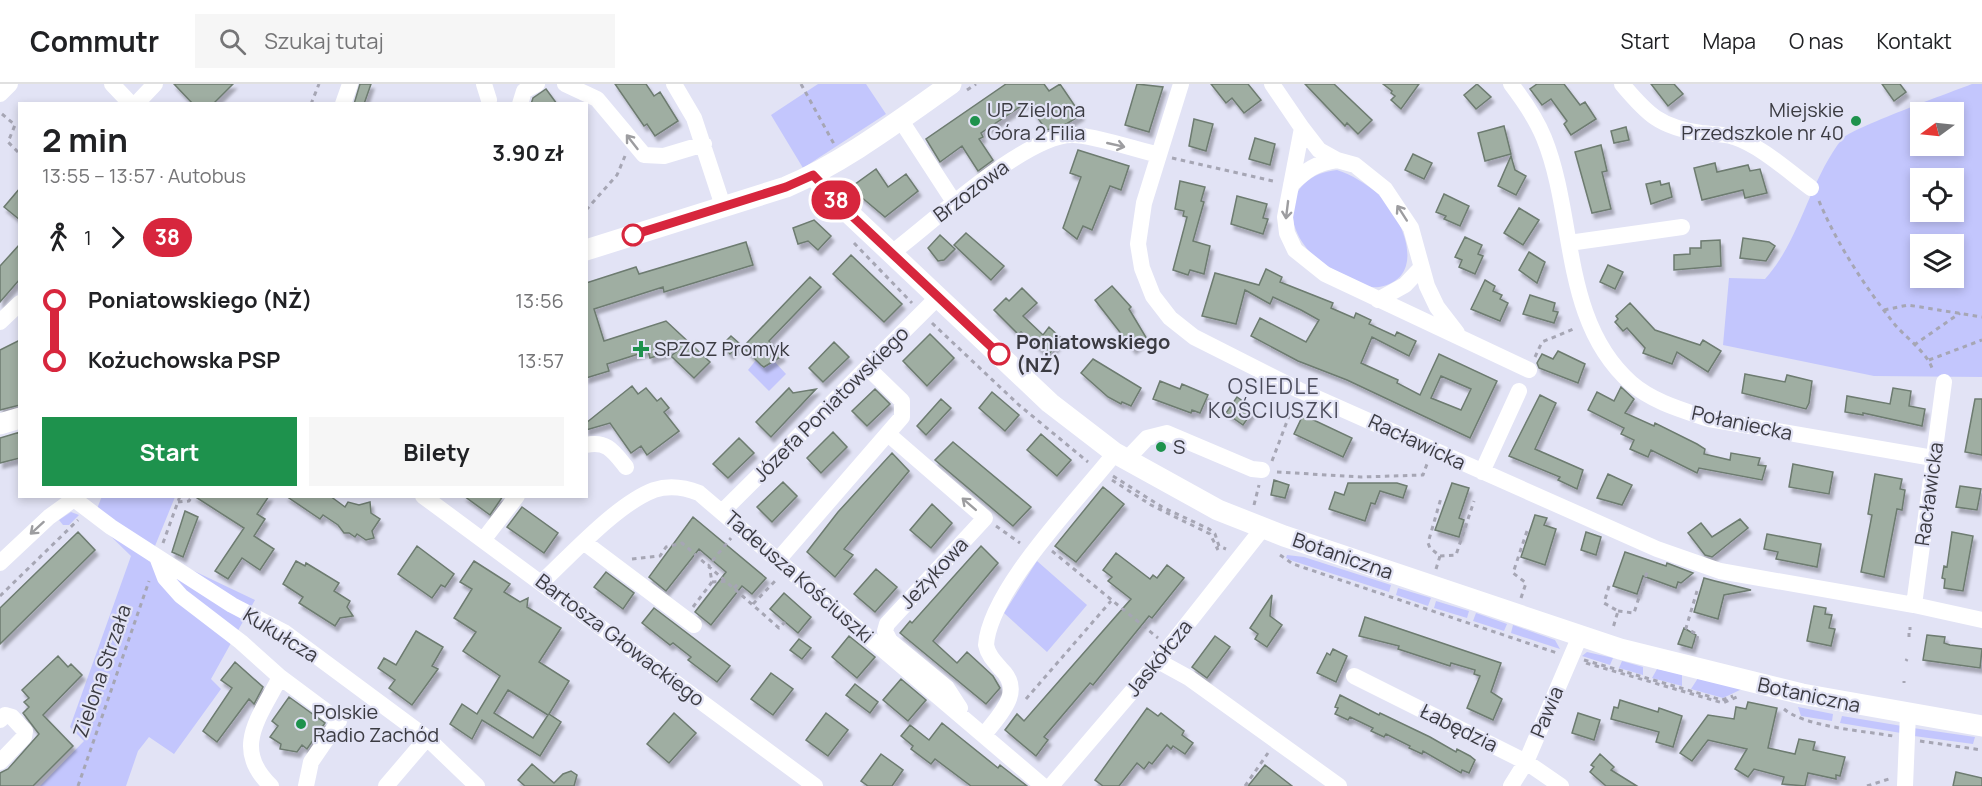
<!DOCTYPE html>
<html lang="pl">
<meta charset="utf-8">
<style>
:root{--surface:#fff;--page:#f6f6f6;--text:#202124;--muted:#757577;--line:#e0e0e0;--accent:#1e924d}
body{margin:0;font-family:Manrope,sans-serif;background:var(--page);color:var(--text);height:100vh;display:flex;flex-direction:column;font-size:22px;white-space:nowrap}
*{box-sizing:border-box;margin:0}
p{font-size:20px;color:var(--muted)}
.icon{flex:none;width:33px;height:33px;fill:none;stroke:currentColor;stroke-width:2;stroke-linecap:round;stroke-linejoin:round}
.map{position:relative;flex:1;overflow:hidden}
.panel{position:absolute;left:18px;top:18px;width:570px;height:396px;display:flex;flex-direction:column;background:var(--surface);border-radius:0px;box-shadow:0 3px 9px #0003}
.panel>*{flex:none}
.badge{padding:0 12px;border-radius:20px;font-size:21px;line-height:39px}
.needle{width:39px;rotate:255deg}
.buttons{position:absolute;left:1910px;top:18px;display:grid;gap:12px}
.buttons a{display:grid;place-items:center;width:54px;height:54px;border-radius:0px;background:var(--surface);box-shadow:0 3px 9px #0003;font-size:30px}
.map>.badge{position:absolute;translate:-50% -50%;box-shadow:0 0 0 3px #fff}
.legs{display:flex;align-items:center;gap:9px;height:66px;padding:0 24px;font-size:20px}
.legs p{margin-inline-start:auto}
.overview{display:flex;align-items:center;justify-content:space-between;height:102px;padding:0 24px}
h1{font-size:33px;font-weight:700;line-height:45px}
.action{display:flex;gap:12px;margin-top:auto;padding:12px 24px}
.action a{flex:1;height:69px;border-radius:0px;background:var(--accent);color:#fff;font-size:24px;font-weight:700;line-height:69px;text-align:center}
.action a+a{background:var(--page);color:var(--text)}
ul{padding:0 24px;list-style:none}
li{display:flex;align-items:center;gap:21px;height:60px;font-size:22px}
li i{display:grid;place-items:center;width:9px;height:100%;margin:0 8px;background:currentColor}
li i::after{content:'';width:15px;height:15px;margin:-8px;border:4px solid;border-radius:50%;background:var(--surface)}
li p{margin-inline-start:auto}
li:first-child i{background:linear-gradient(#0000 50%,currentColor 0)}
li:last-child i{background:linear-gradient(currentColor 50%,#0000 0)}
header{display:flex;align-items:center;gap:36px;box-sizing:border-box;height:84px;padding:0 30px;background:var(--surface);border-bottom:2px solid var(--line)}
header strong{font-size:28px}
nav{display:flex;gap:33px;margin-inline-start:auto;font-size:21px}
.search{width:420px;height:54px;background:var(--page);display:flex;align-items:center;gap:15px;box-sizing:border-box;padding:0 21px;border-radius:0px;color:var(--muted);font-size:22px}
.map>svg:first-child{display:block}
.green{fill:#c3c6fd;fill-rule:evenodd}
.building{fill:#9faea2;stroke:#6d7b70;stroke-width:1.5;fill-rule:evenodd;filter:url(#shadow)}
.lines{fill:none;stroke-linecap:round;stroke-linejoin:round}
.path{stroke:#a6a6b4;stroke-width:3;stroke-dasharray:4.5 4.5;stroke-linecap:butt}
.minor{stroke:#fff;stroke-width:16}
.major{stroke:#fff;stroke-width:21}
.oneway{stroke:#9d9da0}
.line-1-casing{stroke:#fff;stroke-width:14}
.line-1{stroke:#d7263d;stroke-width:9}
.poi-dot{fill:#1e924d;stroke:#e2e3f5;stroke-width:2}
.stop-1-dot{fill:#fff;stroke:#d7263d;stroke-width:3}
.labels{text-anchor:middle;stroke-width:4.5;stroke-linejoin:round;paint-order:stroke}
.poi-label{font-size:20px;fill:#3b3b42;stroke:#e2e3f5;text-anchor:start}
.street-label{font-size:20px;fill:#3b3b42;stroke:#e2e3f5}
.stop-label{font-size:20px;font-weight:bold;fill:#3b3b42;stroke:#e2e3f5;text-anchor:start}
.neighbourhood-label{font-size:21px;letter-spacing:1.5px;fill:#4a4b5a;stroke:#e2e3f5}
</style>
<header>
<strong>Commutr</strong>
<div class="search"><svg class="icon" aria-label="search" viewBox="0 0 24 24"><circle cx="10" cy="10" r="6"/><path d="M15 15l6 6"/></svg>Szukaj tutaj</div>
<nav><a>Start</a><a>Mapa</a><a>O nas</a><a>Kontakt</a></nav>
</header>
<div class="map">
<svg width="1982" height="702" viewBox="0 0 1982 702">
<defs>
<filter id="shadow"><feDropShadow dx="3" dy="5" stdDeviation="1.5" flood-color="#0004"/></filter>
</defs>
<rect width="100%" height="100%" fill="#e2e3f5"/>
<path class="green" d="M818,0h48l20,30 -83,54 -32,-53z
M1972,0h10v293l-108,-1 -151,-31 6,-67 36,1c36,-40 44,-98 77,-140 7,-10 112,-48 130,-55zM1920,28h33v34h-33zM1920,94h33v34h-33zM1920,160h33v34h-33z
M1337,86c15,5 28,13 40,23 26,23 52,85 2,94 -11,2 -20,-5 -30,-10 -17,-8 -33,-15 -44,-31 -26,-35 -10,-72 32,-76z
M764,266l22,24 -17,17 -21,-21z
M102,412l73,1 -20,49 18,15 82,39 -44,79 10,10 -47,65 -25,-17 -11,14 -12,35h-86l44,-45 -14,-14 61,-171 -38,-37z
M71,428l8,3 -10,10h-6l-4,-5z
M1287,471l17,2 87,28 -2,7 -99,-32 -4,-2z
M1037,477l50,44 -40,47 -43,-39z
M1398,504l33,10 -3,8 -32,-11z
M1436,517l33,10 -2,7 -33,-10z
M1476,529l31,11 -3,7 -31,-10z
M1513,541l42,15 5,9 -49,-16z
M1587,568l26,6 -3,7 -28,-9z
M1622,577l21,6v8l-24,-7z
M1657,585l25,5v12l-30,-8z
M1698,594l44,11 -19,9 -32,-9z
M1798,623l35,7 -1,7 -31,-5z
M1842,632l60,10 -1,7 -61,-10z
M1913,644l62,9 -2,7 -59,-8z"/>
<path class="building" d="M174,0h59l-20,20h-20z
M360,0h11l-7,20h-10z
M615,0h31l8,12 6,-4 18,29 -23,15 -8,-12 -3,2z
M1006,0h38l5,7 11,-7 21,31 -18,11 -17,4 -19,-28 -46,31 2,4 -4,2 14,21 -15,11 -16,-25 -22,16 -14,-23z
M1137,0l26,3 -14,45 -24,-7z
M1211,0h37l13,16 -17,13 -12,-15 -6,5z
M1305,0h29l38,36 -14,14 -11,-11 -2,3z
M1383,0h36l-18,25 -10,-9 4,-4 -4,-3 1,-2z
M1477,0l14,13 -15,12 -12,-14z
M1537,0h27l16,21 5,-3 11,17 -25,16 -7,-11 3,-3 -16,-22 -9,6 -12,-16z
M1651,0h23l9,10 -15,12z
M1882,0h18l6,8 -12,9z
M546,5l11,15h-26l2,-6z
M1194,35l19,5 -7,27 -17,-5z
M1504,42l7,28 -26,7 -7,-28z
M1626,43l3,13 -15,3 -3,-12z
M1255,54l20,6 -5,21 -21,-6z
M1601,61l6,26 -5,1 9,37 -19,4 -17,-61z
M1078,66l51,16 -8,24 -11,-4 -18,44 -9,-4 -6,13 -14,-11 18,-51 -11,-4z
M1413,70l19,9 -8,16 -19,-9z
M1511,72l4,14 11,6 -10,19 -18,-9z
M1715,79l2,9 31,-7 2,6 10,-2 7,24 -22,5 -2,-8 -41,10 -8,-32z
M876,85l12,18 18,-13 12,17 -33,26 -31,-26v-6z
M1180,97l25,6 -4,14 3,1 -11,39 17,5 -6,28 -14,-4 -2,5 -15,-5 14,-53 -4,-1 1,-5 -9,-2z
M1660,97l1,4 8,-2 3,14 -21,7 -5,-20z
M20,104v32l-16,-13z
M1444,110l25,12 -9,20 -16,-7 2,-3 -10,-4z
M1237,112l30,8 -4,14 5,1 -5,15 -32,-10z
M1519,124l20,12 -16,25 -19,-12z
M814,136l17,16 -13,14 -10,-9 -10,3 -5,-16z
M966,149l38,33 -13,14 -37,-35z
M940,151l15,14 -11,11 -6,1 -10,-13z
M1465,153l17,8 -4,9 5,2 -8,18 -16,-7 3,-7 -7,-3z
M1743,154l26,4 6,4 -9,15 -26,-3z
M1720,156l1,26 -47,4v-15l16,-1v-6h11v-7z
M746,158l7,23 -89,27 -1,-5 -69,22 10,32 62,-20 44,41 -16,16 -23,-22 9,-7 -30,9 -2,-7 -41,13 2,7 -23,7v-95l50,-16 3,7z
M20,160v35l-20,23v-36z
M1529,168l16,10 -8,21 -18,-13z
M851,171l51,49 -18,18 -51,-48z
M1608,181l15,7 -8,17 -15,-7z
M1266,185l16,8 -2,5 53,21 -2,5 23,10 2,-5 15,7 -2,4 26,12 2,-4 19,9 -7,15 -37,-19 -11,26 37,17 -1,3 23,12 19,-41 58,27 -27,57 -123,-58 -49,-19 -47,-25 9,-18 46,24 13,-22 -18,-10 -28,-13 -3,7 -25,-14 -9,34 -34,-8 13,-43 44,12zM1441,292l30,13 -10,21 -30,-12z
M810,193l11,10 -52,54 13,15 -18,11 -3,-2 -18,-18z
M1485,196l10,6 -2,5 9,4 -2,4 8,4 -8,18 -29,-12z
M1112,202l19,21 -2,2 18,30 -14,10 -38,-49z
M1022,204l15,15 -14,13 20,19 6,-8 13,12 -14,16 -27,-23 -3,2 -24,-24 12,-12 3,3z
M1530,211l25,8 -2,8 5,1 -4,11 -31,-9z
M1630,219l25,27 45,15 3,-5 18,11 -13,21 -31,-20 -5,12 -29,-11 2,-5 -18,-20 -4,3 -8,-9 3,-3 -2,-3z
M930,250l24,24 -27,28 -24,-25z
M731,252l9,8 -10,10 -8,-9z
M20,256v65l-20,5v-60z
M834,258l15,15 -26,25 -14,-14z
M1558,267l27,13 -7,19 -39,-15 -2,-5 5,-9 11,5z
M1093,275l48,29 -10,18 -9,-4 -1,2 -13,-7 -27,-24z
M1745,290l40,8 2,-7 25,6 -3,22 -3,6 -64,-16z
M1160,297l20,8 2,-5 26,11 -8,18 -8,-3 -1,3 -38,-14z
M632,302l6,8 8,-6 11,13 4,-3 8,10 -5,4 15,19 -32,24 -6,-9 -10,7 -21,-30 -24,7v-7z
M1621,303l13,12 -9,14 29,13 1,-3 42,21 8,5 -1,5 26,6 1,-7 29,5 -2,7 8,1 -4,14 -63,-12 -2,5 -46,-23 -3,7 -18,-8 4,-9 -13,-6 3,-6 -36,-18 9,-18 17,9z
M789,304l4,5 23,-4 -45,48 -15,-15z
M1893,304l18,3 -2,15 16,3 -3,17 -59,-13v2l-18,-3 2,-16 43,8z
M875,305l15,15 -23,22 -15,-15z
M992,308l27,23 -14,16 -26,-23z
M1540,311l16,8 -21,46 48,21 -6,19 -19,-9 2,-3 -51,-21z
M1237,313l17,12 -11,16 -17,-12z
M941,315l10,9 -25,27 -9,-9z
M1975,315h7v56l-17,-3z
M1303,331l49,23 -9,19 -49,-23z
M20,348v26l-20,5v-25z
M833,348l14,15 -26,26 -14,-15z
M1041,350l30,26 -14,16 -30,-26z
M739,354l15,15 -26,25 -15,-14z
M953,358l78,65 -18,19 -78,-66z
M892,369l17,18 -65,78 9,6 -18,22 -28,-25 31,-40z
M1793,380l40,8 -4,22 -40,-7z
M1608,390l24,11 -10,20 -25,-7z
M1875,390l27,5 -2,10 5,1 -3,20 -5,-1 -13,68 -23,-5 11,-57 -4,-1z
M1274,396l15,5 -4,13 -14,-3z
M783,398l14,14 -25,26 -15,-15z
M1348,399h49l10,3 -4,12 -23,-7 -5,13 -4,-1 -6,18 -36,-12 6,-17 9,3z
M1452,399l17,5 -10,30 5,2 -5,17 -24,-7z
M1960,402l21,3 -4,21 -21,-3z
M1103,403l21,17 -48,58 -21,-16z
M194,412h75l-12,18 8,5 -11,17 20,13 -14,21 -18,-12 -14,21 -13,-8 29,-43z
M286,412h44l15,11 3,-5 11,3 11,-3 1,11 9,6 -8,12 2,7 -8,2 -9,-6 -2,3 -6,-4h-5l-6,-8 -15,-10 -3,4z
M464,412h39l-13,19z
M932,420l20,19 -21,25 -21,-18z
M522,423l36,26 -14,20 -37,-26z
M185,427l13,6 -15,40 -11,-5z
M1535,431l12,3 -3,7 12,4 -11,36 -24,-8z
M693,433l73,61 -14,16 -10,-8 -31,39 -16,-13 31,-40 -27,-23 -33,42 -17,-14z
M1740,435l8,9 -36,29 -7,-2 -17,-22 13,-10 11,14z
M78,448l17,18 -95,94v-36z
M1586,448l15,5 -5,18 -15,-5z
M1952,448l21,4 -10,55 -19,-3 1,-9 -3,-1 2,-12 3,1z
M1767,450l54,10 -4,23 -41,-8 2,-7 -14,-3z
M417,462l37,28 -9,13 -4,-2 -9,13 -34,-24z
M981,462l17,17 -65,78 24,22 10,-11 26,24 7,12 -14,16 -86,-71 10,-12 2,2z
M1625,468l41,14 1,-3 26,10 -12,10 -3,-1 -2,6 -33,-12 -6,18 -24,-8z
M1116,469l34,26 3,-4 4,3 10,-13 17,13 -32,40 -3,-2 -56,69 -3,-2 -46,54 4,3 -12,16 -31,-26 12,-16 7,7 107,-122 -23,-18 4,-4 -9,-7z
M296,477l9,5 1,-3 33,20 -5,8 16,10 -3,6 6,9 -13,2 -5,8 -36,-23 4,-6 -20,-13z
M474,477l36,23 -6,8 16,10 8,-4 -1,9 34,21 -22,34 30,19 -20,33 12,8 -21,34 -58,-36 -10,19 -22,-15 12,-20 15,10 23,-38 -37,-25 13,-19 -22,-14 18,-29 -12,-7zM508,606l40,25 -15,23 -39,-25z
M876,485l21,18 -22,25 -21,-18z
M606,488l28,21 -11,16 -29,-22z
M1704,494l11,3 36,9 -27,5 -6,24 -24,-7z
M784,509l27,24 -13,16 -28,-24z
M1272,511l-2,21 12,9 -15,22 -12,-8 3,-5 -8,-6z
M1814,522l12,2 -1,6 7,1 -3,13 6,1 -4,17 -24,-5z
M654,524l76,58 -13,16 -29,-22 3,-3 -18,-14 -3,2 -28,-22z
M1365,533l136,46 -10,29 11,7 -9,21 -26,-12 13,-32 -6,-2 1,-4 -24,-7 -1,3 -52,-17 1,-3 -40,-10z
M1684,544l12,7 -4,13 -14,-4z
M416,547l27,16 -11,19 6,3 -26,36 -23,-17 6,-8 -17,-12 6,-10 12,7z
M1927,551l18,2 -1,6 6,2 32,4 -2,19 -57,-8z
M849,552l26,21 -18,21 -25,-21z
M1215,552l15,11 -23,31 -15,-11z
M799,555l12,9 -9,11 -12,-9z
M1333,565l14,7 -11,26 -19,-9 10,-20 3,2z
M58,572l10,11 3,-3 11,11 -39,40 30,31 -40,40h-33v-13l8,-4 31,-35 -16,-21 6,-6 -5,-5 5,-4 -7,-8z
M235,578l28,25 -9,17 -5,-5 -32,43 -14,-11 29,-43 -11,-8z
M771,589l22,16 -20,26 -22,-16z
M901,595l25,21 -18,21 -25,-21z
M855,600l23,18 -8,11 -24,-18z
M1340,611l39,20 1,-2 50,24 26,15 1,-3 13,7 5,4 -6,13 -7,-3 -1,3 -38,-22 -1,3 -13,-6 1,-2 -24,-12 -2,3 -13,-6 2,-3 -23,-11 -2,3 -13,-6 3,-6 -3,-1z
M289,613l36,26 -18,26 -5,-4 -5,7 -17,-3 1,-5 -11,-7 8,-11 -6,-5z
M1620,616l38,12 1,-4 23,8 -9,31 -17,-5 3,-10 -48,-13 3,-12 4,1z
M1748,618l29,6 -9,40 27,6 4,-15 16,3 -2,8 32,7 -5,19 -4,-1v4l-28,-6 -3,13 -23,-2 2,-7 -30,-8 -6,8 -13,-8 12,-20 -39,-9 -16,21 -12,-8 28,-38 26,4 2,-12 10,2z
M1147,624l11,8 3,-3 23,18 -2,4 11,8 -8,11 -12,-8 -2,3 -4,-4 -15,19 -3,-2 -5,7 -7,-6 -18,23h-16l-8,-6z
M674,629l22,20 -27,30 -22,-19z
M826,629l22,17 -20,26 -22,-16z
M1578,629l22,7 -6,20 -22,-7z
M942,639l56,45 2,-3 27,21h-56l-36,-27 -4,5 -20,-15 2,-3 -12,-10 9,-11 19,15z
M881,670l22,16 -11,16h-24l-7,-5z
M1600,670l14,13 -3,3 26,16h-31l-16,-14 4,-5 -3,-2z
M532,680l22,19 9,-9 8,-3 6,4 -3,11h-49l-7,-6z
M1265,681l27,21h-44z
M1956,688l26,6v8h-29z"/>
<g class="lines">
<path class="path" d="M801,0l33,60
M967,6l9,-6
M311,20l8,-20
M2,30l13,11 -7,17 12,12
M1172,74l105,24
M1819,117c18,43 45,84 73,120 12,16 36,31 41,50
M586,126l31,-35 8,-19
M854,159l58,60
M1884,226l24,-5 74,12
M932,239l87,82 69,57
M1914,261l46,-32
M1535,273l7,-15 34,-14
M1929,276l53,-20
M1272,377l22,-58
M1277,388l84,5 62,-2 4,-11
M1113,392l49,31 47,22 6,5 4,12 7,3
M1112,396l39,25 59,29 8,16
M178,418l11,-1 3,-5
M1254,421l5,-20
M996,442l24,17
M163,459l17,-47
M1052,467l106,87
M1280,471l13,9 264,89
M1440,472l16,-1 18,-54
M632,475l28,-3 6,-9 16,-4 97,85 6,-6
M1436,485l4,-13 -10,-8 -2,-5 13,-45
M712,498l16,-1
M1609,502l-5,17 14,8 -5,17
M734,504l5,-5
M0,512l78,-76
M1521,514l5,-15 -13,-10 15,-45
M753,520l24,-25
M693,523l19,-25 -3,-17 22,-27
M1618,527l16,2 14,-44
M1910,546v-3
M1909,553v-4
M1694,565l4,-14 -12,-7 11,-37
M1584,576l138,40 11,-4
M1906,577l1,-2
M1586,579l137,40 14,-6
M1904,599v-2
M1026,615l85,-98
M1784,625c21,18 81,22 109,27
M1920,657l62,9
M78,702l71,-205
M1245,702l23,-33
M1867,702l25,-8"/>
<path class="minor" d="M112,0l19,20
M484,0l5,16
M565,0l32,15 47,56 20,1 40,-12
M674,0l20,34 29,88
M1181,0l-37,119 -6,41 4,24 11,28 17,22 24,19 105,53 358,159 63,22 194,34 68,15
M1272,0l30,44 -17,89 2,16 8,17 30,24 204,96
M1511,0c13,17 25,34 33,54 32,79 17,183 87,245 22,19 51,27 78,36l224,39
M1622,0c26,31 38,43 79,49 11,1 23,1 33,4 27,9 54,34 77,51
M0,10l10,-10
M136,20l19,-20
M343,20l7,-20
M520,20l4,-13 13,-7
M900,35l54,83
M1302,44l17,22 18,10 18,5 30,24 26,39 16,58 10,21 20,26
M1291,101c15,-15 25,-22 46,-25
M1569,159l113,-16
M893,168c39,-29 133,-118 180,-117 20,0 64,15 86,20
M1378,216l27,-15 16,-17
M0,238l20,-19
M888,350l97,84 -98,106 -2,7 5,10 57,47 13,20
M586,361c21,-5 28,7 40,22
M1127,375l20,-21 20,-5 85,36 10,1
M1482,388l37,-81
M423,412l392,290
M74,415l37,28 121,78 52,27 143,106 50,48
M723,427l215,-214
M484,455l33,-43
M585,459l109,82
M157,473l8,21 16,18 60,46 39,35c-20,40 -49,71 -9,109
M778,476l124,-143v-16l-34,-33
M0,479l49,-46 29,-21
M542,498c29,-27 75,-78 112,-92 15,-5 30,-3 45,3l344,293
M1914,521l30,-223
M1158,577l31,17 150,108
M1354,592l172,86 35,24
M280,593l59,44 -28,41 -5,24
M0,636l5,-5 7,2 13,14 -1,6 -24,25
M984,651c15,-20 41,-43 17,-66 -7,-8 -13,-14 -15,-24 4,-56 94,-147 129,-192
M386,702l41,-48
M1051,702l107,-125 105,-133
M1511,702l15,-24 54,-126
M1905,702l3,-72"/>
<path class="major" d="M813,91l38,40 199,188 65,50 103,57 66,26 336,113 182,45 180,32
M586,166l200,-63c60,-26 112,-66 165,-103
M0,340l20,-6"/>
</g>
<defs><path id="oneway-shaft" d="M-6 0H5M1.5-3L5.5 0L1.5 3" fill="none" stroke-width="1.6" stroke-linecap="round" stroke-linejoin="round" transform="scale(1.5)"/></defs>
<g class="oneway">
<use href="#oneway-shaft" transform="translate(632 58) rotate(-128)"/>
<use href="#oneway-shaft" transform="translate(1116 61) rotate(13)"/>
<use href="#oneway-shaft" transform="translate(1287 126) rotate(97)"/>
<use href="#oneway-shaft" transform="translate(1402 129) rotate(-123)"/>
<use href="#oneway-shaft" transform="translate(969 420) rotate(-139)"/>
<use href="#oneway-shaft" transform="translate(37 444) rotate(138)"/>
</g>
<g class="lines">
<defs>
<path id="line-1" d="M633,151l153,-48 27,-12 38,40 148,139"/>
</defs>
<use href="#line-1" class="line-1-casing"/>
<use href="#line-1" class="line-1"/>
</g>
<g class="poi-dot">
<circle cx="975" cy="37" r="6"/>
<circle cx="1856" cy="37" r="6"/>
<path d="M638 256h6v6h6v6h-6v6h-6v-6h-6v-6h6z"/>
<circle cx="1161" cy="363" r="6"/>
<circle cx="301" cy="640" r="6"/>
</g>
<g class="stop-1-dot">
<circle cx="633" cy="151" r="10"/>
<circle cx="999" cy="270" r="10"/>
</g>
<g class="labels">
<g class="poi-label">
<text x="987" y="33">UP Zielona<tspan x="987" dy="23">Góra 2 Filia</tspan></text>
<text x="1844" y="33" text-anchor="end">Miejskie<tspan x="1844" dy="23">Przedszkole nr 40</tspan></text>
<text x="654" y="272">SPZOZ Promyk</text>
<text x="1173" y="370">S</text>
<text x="313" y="635">Polskie<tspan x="313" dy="23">Radio Zachód</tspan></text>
</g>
<g class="street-label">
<text transform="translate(971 107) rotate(-37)" y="7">Brzozowa</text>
<text transform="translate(831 320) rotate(-45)" y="7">Józefa Poniatowskiego</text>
<text transform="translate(1742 339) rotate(12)" y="7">Połaniecka</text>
<text transform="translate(1417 358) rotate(25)" y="7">Racławicka</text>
<text transform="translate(1929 410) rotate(-82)" y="7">Racławicka</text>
<text transform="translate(1343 472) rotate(19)" y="7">Botaniczna</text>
<text transform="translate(934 489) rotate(-47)" y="7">Jeżykowa</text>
<text transform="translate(799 493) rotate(41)" y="7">Tadeusza Kościuszki</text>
<text transform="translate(281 551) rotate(32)" y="7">Kukułcza</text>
<text transform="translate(620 556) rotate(37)" y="7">Bartosza Głowackiego</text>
<text transform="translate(1159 574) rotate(-51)" y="7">Jaskółcza</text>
<text transform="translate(102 587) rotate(-71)" y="7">Zielona Strzała</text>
<text transform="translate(1809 611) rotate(12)" y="7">Botaniczna</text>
<text transform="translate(1547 628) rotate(-67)" y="7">Pawia</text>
<text transform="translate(1459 644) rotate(26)" y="7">Łabędzia</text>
</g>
<g class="stop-label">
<text x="1016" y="265">Poniatowskiego<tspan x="1016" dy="23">(NŻ)</tspan></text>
</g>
<g class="neighbourhood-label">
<text x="1274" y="310">OSIEDLE<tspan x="1274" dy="24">KOŚCIUSZKI</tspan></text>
</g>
</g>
</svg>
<div class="buttons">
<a><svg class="needle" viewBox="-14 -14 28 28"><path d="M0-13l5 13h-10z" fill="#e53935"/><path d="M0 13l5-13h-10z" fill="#757577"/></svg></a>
<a><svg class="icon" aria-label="locate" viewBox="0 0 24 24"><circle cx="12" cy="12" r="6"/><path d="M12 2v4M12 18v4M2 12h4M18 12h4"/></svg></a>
<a><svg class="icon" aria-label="layers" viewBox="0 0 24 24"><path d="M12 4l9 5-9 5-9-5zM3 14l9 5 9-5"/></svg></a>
</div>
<b class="badge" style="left:836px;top:116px;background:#d7263d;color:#fff">38</b>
<section class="panel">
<div class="overview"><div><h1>2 min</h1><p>13:55 – 13:57 · Autobus</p></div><b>3.90 zł</b></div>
<div class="legs"><svg class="icon" aria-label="walk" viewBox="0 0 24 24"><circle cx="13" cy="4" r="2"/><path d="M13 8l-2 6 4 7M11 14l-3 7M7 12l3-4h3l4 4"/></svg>1<svg class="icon" aria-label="forward" viewBox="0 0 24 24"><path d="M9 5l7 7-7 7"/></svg><b class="badge" style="background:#d7263d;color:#fff">38</b></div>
<ul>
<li><i style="color:#d7263d"></i><b>Poniatowskiego (NŻ)</b><p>13:56</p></li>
<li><i style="color:#d7263d"></i><b>Kożuchowska PSP</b><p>13:57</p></li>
</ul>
<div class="action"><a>Start</a><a>Bilety</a></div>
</section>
</div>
